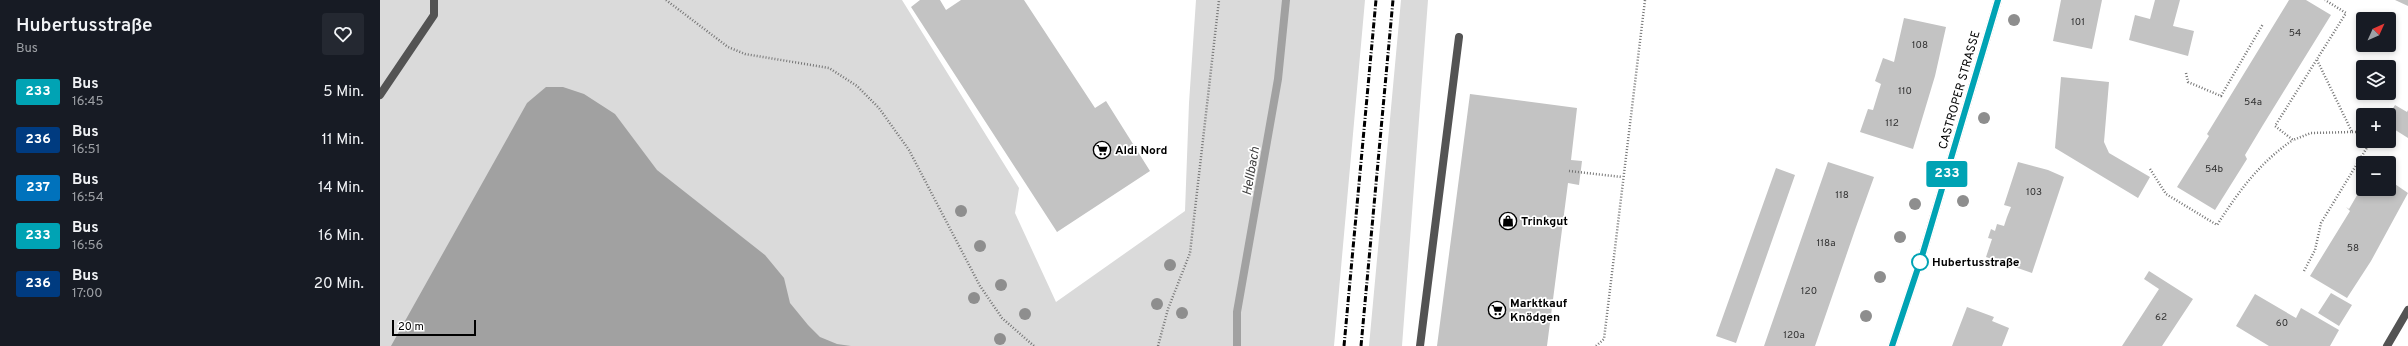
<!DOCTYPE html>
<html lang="de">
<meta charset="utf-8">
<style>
:root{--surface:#171b24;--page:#242831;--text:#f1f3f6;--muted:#9ea1a6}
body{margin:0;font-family:Overpass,sans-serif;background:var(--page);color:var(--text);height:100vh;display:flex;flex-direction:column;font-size:15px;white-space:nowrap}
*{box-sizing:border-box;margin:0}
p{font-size:13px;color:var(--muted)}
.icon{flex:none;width:22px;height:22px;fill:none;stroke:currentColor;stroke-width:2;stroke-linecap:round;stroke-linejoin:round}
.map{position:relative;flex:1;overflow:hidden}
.sheet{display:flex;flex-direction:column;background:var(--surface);width:380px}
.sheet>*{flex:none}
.badge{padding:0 8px;border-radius:3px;font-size:14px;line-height:26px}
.needle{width:26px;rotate:45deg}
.fabs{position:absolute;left:1976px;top:12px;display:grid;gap:8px}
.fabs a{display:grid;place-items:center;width:40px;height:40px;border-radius:4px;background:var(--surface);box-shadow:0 2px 6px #0003;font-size:20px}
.scale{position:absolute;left:12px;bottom:10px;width:84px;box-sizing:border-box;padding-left:4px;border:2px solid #000;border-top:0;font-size:11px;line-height:14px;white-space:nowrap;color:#000;-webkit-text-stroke:3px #fff;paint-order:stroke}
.map>.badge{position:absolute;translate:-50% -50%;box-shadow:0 0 0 2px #fff}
.round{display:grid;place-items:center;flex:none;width:42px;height:42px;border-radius:4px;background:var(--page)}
.summary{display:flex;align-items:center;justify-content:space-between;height:68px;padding:0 16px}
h1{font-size:19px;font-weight:600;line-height:30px}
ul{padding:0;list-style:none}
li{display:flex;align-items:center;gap:12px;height:48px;padding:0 16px}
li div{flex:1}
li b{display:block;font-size:15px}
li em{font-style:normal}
li .badge{min-width:44px;font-weight:700;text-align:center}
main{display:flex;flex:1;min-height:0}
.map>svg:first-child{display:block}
.green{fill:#dadada}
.water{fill:#a1a1a1}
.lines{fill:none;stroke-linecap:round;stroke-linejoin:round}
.stream{stroke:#a1a1a1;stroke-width:8}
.building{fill:#c3c3c3}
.path{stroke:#757575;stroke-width:2.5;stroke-dasharray:1 2;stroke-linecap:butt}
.lane{stroke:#535353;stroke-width:8}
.street{stroke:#535353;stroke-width:8}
.secondary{stroke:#202020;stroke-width:8}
.rail{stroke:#000;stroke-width:3;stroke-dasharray:6 2 1 2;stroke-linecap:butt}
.tree{fill:#8e8e8e}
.line-casing{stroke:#fff;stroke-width:9}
.line{stroke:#00a3b4;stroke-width:6}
.stop-dot{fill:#fff;stroke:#00a3b4;stroke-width:2}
.labels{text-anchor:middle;stroke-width:3.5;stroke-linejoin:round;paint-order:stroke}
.number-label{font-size:10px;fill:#313131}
.street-label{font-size:12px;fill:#000;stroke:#fff}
.poi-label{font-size:12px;font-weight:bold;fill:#000;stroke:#fff;text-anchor:start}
.stop-label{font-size:12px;font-weight:bold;fill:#000;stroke:#fff;text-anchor:start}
.water-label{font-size:13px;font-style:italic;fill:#424242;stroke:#fff}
</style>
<main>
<section class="sheet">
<div class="summary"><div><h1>Hubertusstraße</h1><p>Bus</p></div><a class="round"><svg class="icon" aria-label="heart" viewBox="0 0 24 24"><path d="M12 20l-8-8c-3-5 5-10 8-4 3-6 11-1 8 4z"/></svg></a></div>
<ul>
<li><span class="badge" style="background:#00a3b4;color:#fff">233</span><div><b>Bus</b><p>16:45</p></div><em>5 Min.</em></li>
<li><span class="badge" style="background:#003b80;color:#fff">236</span><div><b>Bus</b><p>16:51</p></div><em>11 Min.</em></li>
<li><span class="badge" style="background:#0072bc;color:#fff">237</span><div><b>Bus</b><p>16:54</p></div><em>14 Min.</em></li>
<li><span class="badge" style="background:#00a3b4;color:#fff">233</span><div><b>Bus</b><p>16:56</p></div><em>16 Min.</em></li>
<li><span class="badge" style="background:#003b80;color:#fff">236</span><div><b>Bus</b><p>17:00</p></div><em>20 Min.</em></li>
</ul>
</section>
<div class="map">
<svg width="2028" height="346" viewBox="0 0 2028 346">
<rect width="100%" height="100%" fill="#fff"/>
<path class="green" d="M0,0h522l117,188 -4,25 41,89 129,-91 4,-108 7,-103h169l-31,346h-954z
M1021,0h27l-26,346h-33z"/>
<path class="water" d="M166,87h17l21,7 31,20 42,56 108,85 19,23 6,25 18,22 12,12 17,7 14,2h-460l136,-243z"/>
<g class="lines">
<path class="stream" d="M857,346v-34l41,-233 8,-79"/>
</g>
<path class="building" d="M540,0h20l6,10 15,-10h63l71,108 11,-7 44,70 -93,61 -146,-225z
M1681,0h41l-10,49 -39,-8z
M1775,0h25l-7,26 21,5 -6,25 -59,-16 6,-25 15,4z
M1909,0h17l25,15 -68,110 -18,30 2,4 -32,51 -38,-23 32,-51 -2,-2z
M2015,0h13v6z
M1524,18l42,9 -11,49 -22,73 -53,-17 8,-23 5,1 8,-26 -6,-3 8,-23 11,4z
M1681,77l48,5 -5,60 5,11 41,24 -12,21 -83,-50z
M1090,94l107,14 -6,52 11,1 -3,24 -11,-2 -21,163h-110z
M2015,105l12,7 1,-2v28l-19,-12v-11z
M1448,162l46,15 -18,50 -41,119h-51z
M1638,162l30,8 16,7 -32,96 -46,-16 6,-18 -4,-1 3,-9 4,2 2,-7 7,2 3,-9 4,-10 -7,-2z
M1396,168l19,7 -59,168 -20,-7z
M2009,180l19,13 -37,68 -24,37 -37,-22 40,-65 -4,-4 3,2 14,-24v4h26z
M1769,271l44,28 -31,47h-40l37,-57 -15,-10z
M1951,293l21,12 -13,21 -21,-13z
M1875,294l41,24 5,-10 38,22 -9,16h-61l-33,-20z
M1587,307l27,10 -2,4 17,7 -7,18h-50z"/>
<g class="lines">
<path class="path" d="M286,0l62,47 17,7 84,14 28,18 22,22 30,42 71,136 22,32 32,28
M1937,60l35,72 -41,1 -18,7 -18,-14 71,-113 -21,-13
M1806,73l2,9 33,14 42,-72
M1972,132h11
M1770,169l16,25 51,31c22,-34 43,-63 76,-85
M1189,171l53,6
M1924,271l11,-21 6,-27 50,-82
M778,346l10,-37 22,-56 29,-253
M1216,346l8,-7 41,-339"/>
<path class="lane" d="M0,95l54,-80v-15
M1040,346l39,-309"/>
<path class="street" d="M2007,346l21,-36"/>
<path class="secondary" d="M1512,346l30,-90 76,-256"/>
<path class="rail" d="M964,346l32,-346
M981,346l32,-346"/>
</g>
<g class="tree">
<circle cx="1634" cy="20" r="6"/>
<circle cx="1604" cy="118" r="6"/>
<circle cx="1554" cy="168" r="6"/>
<circle cx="1583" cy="201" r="6"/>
<circle cx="1535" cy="204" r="6"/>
<circle cx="581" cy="211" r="6"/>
<circle cx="1520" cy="237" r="6"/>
<circle cx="600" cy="246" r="6"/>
<circle cx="790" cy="265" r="6"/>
<circle cx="1500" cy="277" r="6"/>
<circle cx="621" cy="285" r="6"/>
<circle cx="594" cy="298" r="6"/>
<circle cx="777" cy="304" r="6"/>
<circle cx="802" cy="313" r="6"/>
<circle cx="645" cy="314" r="6"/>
<circle cx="1486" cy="316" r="6"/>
<circle cx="620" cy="339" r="6"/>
</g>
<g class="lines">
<defs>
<path id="line" d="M1512,346l30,-90 76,-256"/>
</defs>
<use href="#line" class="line-casing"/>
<use href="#line" class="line"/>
</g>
<defs>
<symbol id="supermarket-ring" viewBox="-11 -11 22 22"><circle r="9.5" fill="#fff" stroke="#000" stroke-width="1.5"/><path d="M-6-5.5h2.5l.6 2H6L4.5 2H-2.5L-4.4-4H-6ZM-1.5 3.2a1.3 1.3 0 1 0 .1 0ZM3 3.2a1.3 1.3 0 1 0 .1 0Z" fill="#000"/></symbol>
<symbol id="shop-ring" viewBox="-11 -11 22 22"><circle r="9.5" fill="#fff" stroke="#000" stroke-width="1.5"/><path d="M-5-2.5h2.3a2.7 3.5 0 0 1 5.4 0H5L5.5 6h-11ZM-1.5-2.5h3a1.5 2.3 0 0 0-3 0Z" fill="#000"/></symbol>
</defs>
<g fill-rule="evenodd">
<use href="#supermarket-ring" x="712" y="140" width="20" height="20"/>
<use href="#shop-ring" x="1118" y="211" width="20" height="20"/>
<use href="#supermarket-ring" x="1107" y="300" width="20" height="20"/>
</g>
<circle class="stop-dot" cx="1540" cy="262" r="8"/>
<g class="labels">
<g class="number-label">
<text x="1698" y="25">101</text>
<text x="1915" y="36">54</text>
<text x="1540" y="48">108</text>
<text x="1525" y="94">110</text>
<text x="1873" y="105">54a</text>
<text x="1512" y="126">112</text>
<text x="1834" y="172">54b</text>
<text x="1654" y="195">103</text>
<text x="1462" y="198">118</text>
<text x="1446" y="246">118a</text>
<text x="1973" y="251">58</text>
<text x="1429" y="294">120</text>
<text x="1781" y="320">62</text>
<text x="1902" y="326">60</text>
<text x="1414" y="338">120a</text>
</g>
<g class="street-label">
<text transform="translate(1579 90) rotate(-74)" y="4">CASTROPER STRASSE</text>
</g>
<g class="poi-label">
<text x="735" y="154">Aldi Nord</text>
<text x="1141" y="225">Trinkgut</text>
<text x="1130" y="307">Marktkauf<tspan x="1130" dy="14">Knödgen</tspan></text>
</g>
<g class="stop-label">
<text x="1552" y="266">Hubertusstraße</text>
</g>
<g class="water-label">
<text transform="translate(870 171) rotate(-80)" y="5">Hellbach</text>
</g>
</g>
</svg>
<div class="fabs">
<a><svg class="needle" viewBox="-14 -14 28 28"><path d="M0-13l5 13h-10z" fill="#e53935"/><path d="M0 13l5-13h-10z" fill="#9ea1a6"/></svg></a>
<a><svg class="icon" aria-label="layers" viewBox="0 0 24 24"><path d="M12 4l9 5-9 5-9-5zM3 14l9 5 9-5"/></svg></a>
<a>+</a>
<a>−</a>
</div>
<div class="scale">20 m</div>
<b class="badge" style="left:1567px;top:174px;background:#00a3b4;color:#fff">233</b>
</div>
</main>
